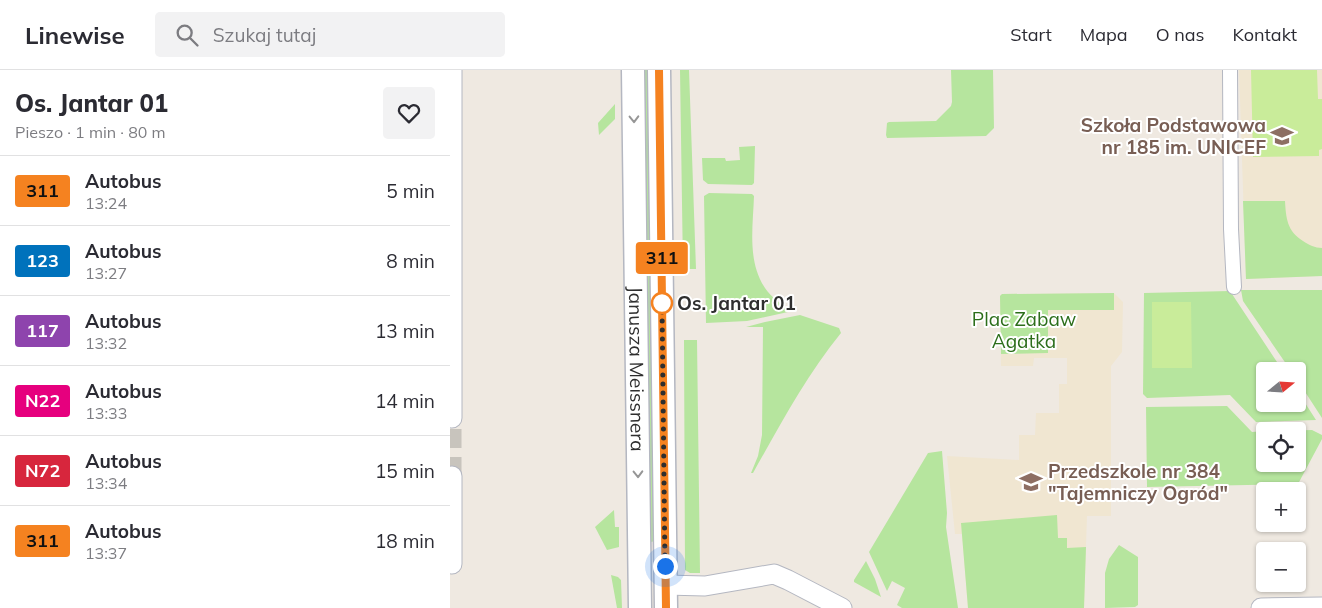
<!DOCTYPE html>
<html lang="pl">
<meta charset="utf-8">
<style>
:root{--surface:#fff;--page:#f2f2f3;--text:#2b2b33;--muted:#7c7c81;--line:#e1e1e2}
body{margin:0;font-family:Mulish,sans-serif;background:var(--page);color:var(--text);height:100vh;display:flex;flex-direction:column;font-size:19px;white-space:nowrap}
*{box-sizing:border-box;margin:0}
p{font-size:16px;color:var(--muted)}
.icon{flex:none;width:28px;height:28px;fill:none;stroke:currentColor;stroke-width:2;stroke-linecap:round;stroke-linejoin:round}
.map{position:relative;flex:1;overflow:hidden}
.side{display:flex;flex-direction:column;background:var(--surface);width:450px}
.side>*{flex:none}
.badge{padding:0 10px;border-radius:4px;font-size:18px;line-height:32px}
.needle{width:32px;rotate:72deg}
.buttons{position:absolute;left:806px;top:292px;display:grid;gap:10px}
.buttons a{display:grid;place-items:center;width:50px;height:50px;border-radius:5px;background:var(--surface);box-shadow:0 1px 4px #0004;font-size:25px}
.you{position:absolute;width:25px;height:25px;margin:-12px;border:4px solid #fff;border-radius:50%;background:#1a73e8;box-shadow:0 0 0 8px #1a73e833}
.map>.badge{position:absolute;translate:-50% -50%;box-shadow:0 0 0 2px #fff}
.round{display:grid;place-items:center;flex:none;width:52px;height:52px;border-radius:5px;background:var(--page)}
.headline{display:flex;align-items:center;justify-content:space-between;height:85px;padding:0 15px}
h1{font-size:24px;font-weight:800;line-height:38px}
ul{padding:0;list-style:none}
li{display:flex;align-items:center;gap:15px;height:70px;padding:0 15px;border-top:1px solid var(--line)}
li div{flex:1}
li b{display:block;font-size:19px}
li em{font-style:normal}
li .badge{min-width:55px;font-weight:700;text-align:center}
header{display:flex;align-items:center;gap:30px;box-sizing:border-box;height:70px;padding:0 25px;background:var(--surface);border-bottom:1px solid var(--line)}
header strong{font-size:24px}
nav{display:flex;gap:28px;margin-inline-start:auto;font-size:18px}
.search{width:350px;height:45px;background:var(--page);display:flex;align-items:center;gap:12px;box-sizing:border-box;padding:0 18px;border-radius:5px;color:var(--muted);font-size:19px}
main{display:flex;flex:1;min-height:0}
.map>svg:first-child{display:block}
.education{fill:#f0e6d1}
.green{fill:#b6e59e}
.pitch{fill:#c9ec9a}
.lines{fill:none;stroke-linecap:round;stroke-linejoin:round}
.minor-tunnel{stroke:#c8c4bd;stroke-width:19;stroke-dasharray:19 9;stroke-linecap:butt}
.pedestrian-casing{stroke:#b4b7c1;stroke-width:16}
.minor-casing{stroke:#b4b7c1;stroke-width:21}
.tertiary-casing{stroke:#b4b7c1;stroke-width:25}
.pedestrian{stroke:#fff;stroke-width:14}
.minor{stroke:#fff;stroke-width:19}
.tertiary{stroke:#fff;stroke-width:22}
.oneway{stroke:#969696}
.line-casing{stroke:#fff;stroke-width:11}
.line{stroke:#f58220;stroke-width:8}
.walk{stroke:#2e2e2e;stroke-width:5;stroke-dasharray:0 9}
.stop-dot{fill:#fff;stroke:#f58220;stroke-width:2.5}
.labels{text-anchor:middle;stroke-width:4;stroke-linejoin:round;paint-order:stroke}
.education-label{font-size:19px;font-weight:bold;fill:#785e54;stroke:#fff;text-anchor:end}
.stop-label{font-size:19px;font-weight:bold;fill:#2e2e2e;stroke:#fff;text-anchor:start}
.park-label{font-size:19px;fill:#2c6e1b;stroke:#fff}
.street-label{font-size:19px;fill:#2e2e2e;stroke:#fff}
</style>
<header>
<strong>Linewise</strong>
<div class="search"><svg class="icon" aria-label="search" viewBox="0 0 24 24"><circle cx="10" cy="10" r="6"/><path d="M15 15l6 6"/></svg>Szukaj tutaj</div>
<nav><a>Start</a><a>Mapa</a><a>O nas</a><a>Kontakt</a></nav>
</header>
<main>
<section class="side">
<div class="headline"><div><h1>Os. Jantar 01</h1><p>Pieszo · 1 min · 80 m</p></div><a class="round"><svg class="icon" aria-label="heart" viewBox="0 0 24 24"><path d="M12 20l-8-8c-3-5 5-10 8-4 3-6 11-1 8 4z"/></svg></a></div>
<ul>
<li><span class="badge" style="background:#f58220;color:#111">311</span><div><b>Autobus</b><p>13:24</p></div><em>5 min</em></li>
<li><span class="badge" style="background:#0072bc;color:#fff">123</span><div><b>Autobus</b><p>13:27</p></div><em>8 min</em></li>
<li><span class="badge" style="background:#8e44ad;color:#fff">117</span><div><b>Autobus</b><p>13:32</p></div><em>13 min</em></li>
<li><span class="badge" style="background:#e6007e;color:#fff">N22</span><div><b>Autobus</b><p>13:33</p></div><em>14 min</em></li>
<li><span class="badge" style="background:#d7263d;color:#fff">N72</span><div><b>Autobus</b><p>13:34</p></div><em>15 min</em></li>
<li><span class="badge" style="background:#f58220;color:#111">311</span><div><b>Autobus</b><p>13:37</p></div><em>18 min</em></li>
</ul>
</section>
<div class="map">
<svg width="872" height="538" viewBox="0 0 872 538">
<rect width="100%" height="100%" fill="#efe9e1"/>
<path class="education" d="M789,0h83v206l-76,3z
M664,223l9,9 -1,50 -11,14v150h-24l-3,92h-116l-6,-74h-7l-8,-78 72,4v-25h16l1,-22h23v-29h8v-26h-33l-1,8h-32l-1,-70 2,-2z"/>
<path class="green" d="M191,0h12l2,471 -4,1 -3,-4z
M230,0h9l7,199h-13z
M501,0h42l1,58 -8,8 -99,2 -1,-3 1,-12 2,-1 47,-1 15,-15 1,-4z
M165,34v15l-16,16 -1,-12z
M305,76l-1,37 -2,2 -44,-1 -5,-4 -1,-22h23l1,3 14,-1 -1,-13z
M259,123l43,1 2,2c-1,31 -7,65 11,92 6,9 15,15 23,22v2l-41,9 -41,2 -2,-127z
M793,131h42c1,17 2,30 18,40 6,4 12,7 19,7v28l-76,3z
M791,220h81v128l-24,-37v-10h-7l-48,-70z
M780,221l53,80h-18v33h33v-12l18,28 -60,2 -26,-27 -83,3 -4,-4 1,-101z
M664,223v17h-66v43l-47,1 -1,-58 2,-2z
M350,245l39,13 2,5c-35,43 -61,92 -88,140h-2l7,-17 4,-21 1,-108h-17l19,-5z
M234,270h13l3,233h-10l-5,-3z
M777,336l25,26 13,-1v33h33v-33h-32l46,-1 10,5v4l-24,45 -151,3 -1,-80z
M492,381l5,62 -1,14 12,81h-56l-5,-3 8,-17 -13,-7 -5,10 -18,-39 59,-99z
M164,440l1,17h4v20l-12,3 -12,-23z
M607,445l1,23h9v10l19,-1 -2,61h-116l-7,-85z
M669,475l19,12v48l-3,2 -30,1v-35l4,-14z
M416,491l9,18 6,18 -27,-15v-2z
M161,505l7,2 3,3 1,28h-5z"/>
<path class="pitch" d="M801,0h66l1,29h4v50l-3,1v6l-66,1z
M702,232h39l1,66h-40z"/>
<g class="lines">
<path class="minor-tunnel" d="M2,406v-58"/>
<defs>
<path id="pedestrian" d="M780,0l1,159 3,58"/>
<path id="minor" d="M2,0v348
M2,406v88
M215,515l40,1 69,-12 14,6 54,28
M811,538l61,-1"/>
<g id="tertiary">
<path id="s1" d="M183,0l7,538"/>
<path d="M209,0l7,538"/>
</g>
</defs>
<use href="#pedestrian" class="pedestrian-casing"/>
<use href="#minor" class="minor-casing"/>
<use href="#tertiary" class="tertiary-casing"/>
<use href="#pedestrian" class="pedestrian"/>
<use href="#minor" class="minor"/>
<use href="#tertiary" class="tertiary"/>
</g>
<defs><path id="oneway-chevron" d="M-2-3.5L2.5 0L-2 3.5" fill="none" stroke-width="1.6" stroke-linecap="round" stroke-linejoin="round" transform="scale(1.25)"/></defs>
<g class="oneway">
<use href="#oneway-chevron" transform="translate(184 49) rotate(89)"/>
<use href="#oneway-chevron" transform="translate(188 404) rotate(89)"/>
</g>
<g class="lines">
<defs>
<path id="line" d="M209,0l7,538"/>
</defs>
<use href="#line" class="line-casing"/>
<use href="#line" class="line"/>
<path class="walk" d="M212,233l3,263"/>
</g>
<defs>
<symbol id="school-bare" viewBox="-9 -9 18 18"><path d="M0-5L7-2L0 1L-7-2ZM-4 1L0 2.5L4 1V4Q0 6-4 4Z" fill="#8d6e63" stroke="#fff" stroke-width="2.5" paint-order="stroke"/></symbol>
</defs>
<g fill-rule="evenodd">
<use href="#school-bare" x="816" y="50" width="32" height="32"/>
<use href="#school-bare" x="565" y="396" width="32" height="32"/>
</g>
<circle class="stop-dot" cx="212" cy="233" r="10"/>
<g class="labels">
<g class="education-label">
<text x="816" y="62">Szkoła Podstawowa<tspan x="816" dy="22">nr 185 im. UNICEF</tspan></text>
<text x="598" y="408" text-anchor="start">Przedszkole nr 384<tspan x="598" dy="22">"Tajemniczy Ogród"</tspan></text>
</g>
<g class="stop-label">
<text x="227" y="240">Os. Jantar 01</text>
</g>
<g class="park-label">
<text x="574" y="256">Plac Zabaw<tspan x="574" dy="22">Agatka</tspan></text>
</g>
<g class="street-label">
<text dy="7" stroke="none"><textPath href="#s1" startOffset="299">Janusza Meissnera</textPath></text>
</g>
</g>
</svg>
<div class="buttons">
<a><svg class="needle" viewBox="-14 -14 28 28"><path d="M0-13l5 13h-10z" fill="#e53935"/><path d="M0 13l5-13h-10z" fill="#7c7c81"/></svg></a>
<a><svg class="icon" aria-label="locate" viewBox="0 0 24 24"><circle cx="12" cy="12" r="6"/><path d="M12 2v4M12 18v4M2 12h4M18 12h4"/></svg></a>
<a>+</a>
<a>−</a>
</div>
<div class="you" style="left:215px;top:496px"></div>
<b class="badge" style="left:212px;top:188px;background:#f58220;color:#111">311</b>
</div>
</main>
